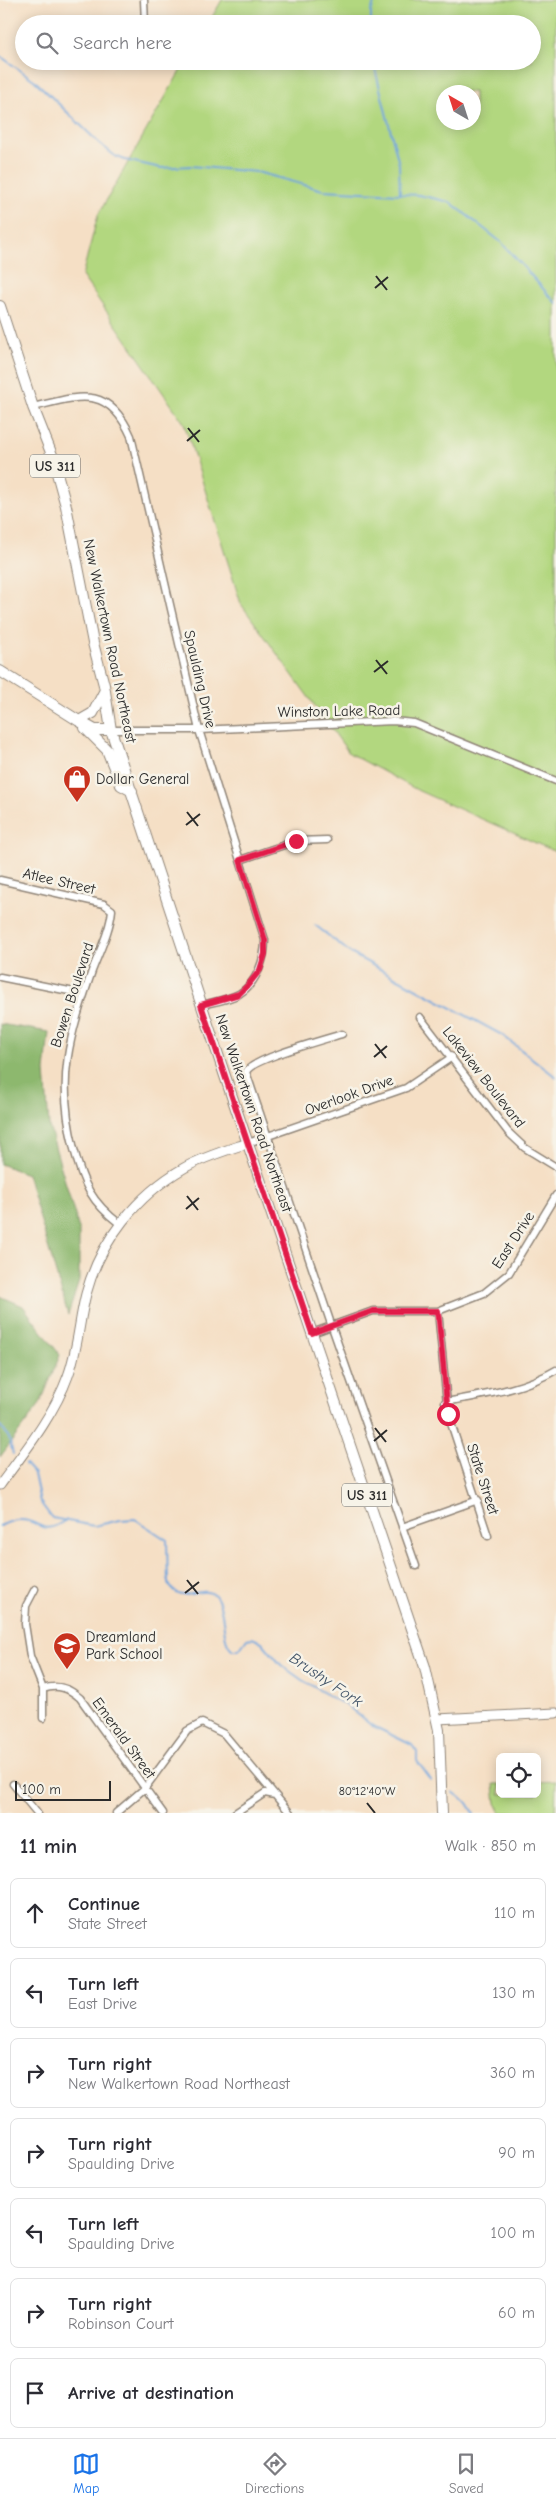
<!DOCTYPE html>
<meta charset="utf-8">
<style>
:root{--surface:#fff;--page:#f7f7f7;--text:#2b2b33;--muted:#7c7c81;--line:#e1e1e2;--accent:#1a73e8}
body{margin:0;font-family:"Comic Neue",sans-serif;background:var(--page);color:var(--text)}
.controls{position:absolute;right:15px;bottom:15px;display:grid;overflow:hidden;border-radius:8px;box-shadow:0 2px 12px #0003}
.controls button{width:45px;height:45px;display:grid;place-items:center;padding:0;border:0;border-bottom:1px solid var(--line);background:var(--surface);color:var(--text);font:25px sans-serif}
.compass{position:absolute;left:436px;top:85px;width:45px;height:45px;border-radius:50%;background:var(--surface);box-shadow:0 2px 12px #0003;rotate:321deg}
.scale{position:absolute;left:15px;bottom:12px;width:96px;box-sizing:border-box;padding-left:5px;border:2px solid #2b2b2b;border-top:0;font-size:14px;line-height:18px;white-space:nowrap;color:#2b2b2b;-webkit-text-stroke:4px #f7f3e8;paint-order:stroke}
.stop{position:absolute;width:15px;height:15px;margin:-11px;border:4px solid #e11d48;border-radius:50%;background:#fff}
.stop.end{background:#e11d48;border-color:#fff;box-shadow:0 1px 5px #0008}
.list{margin:0;padding:0;list-style:none}
h2{display:flex;justify-content:space-between;align-items:center;height:65px;margin:0;padding:0 20px;font-size:21px}
h2 small{font-size:16px;font-weight:400;color:var(--muted)}
.list li{display:grid;grid-template-columns:32px 1fr auto;gap:15px;align-items:center;box-sizing:border-box;height:70px;margin:0 10px 10px;padding:0 10px;border:1px solid var(--line);border-radius:8px}
.list b{display:block;font-size:19px;white-space:nowrap}
.list p{margin:0;font-size:16px;white-space:nowrap;color:var(--muted)}
.list em{font-size:16px;font-style:normal;color:var(--muted)}
.icon{flex:none;width:28px;height:28px;fill:none;stroke:currentColor;stroke-width:2;stroke-linecap:round;stroke-linejoin:round}
.map{position:relative;flex:none;width:556px;height:1813px;overflow:hidden}
.search{position:absolute;background:var(--surface);box-shadow:0 2px 12px #0003;left:15px;right:15px;top:15px;height:55px;display:flex;align-items:center;gap:12px;box-sizing:border-box;padding:0 18px;border-radius:28px;color:var(--muted);font-size:19px}
.sheet{height:625px;background:var(--surface)}
nav{display:flex;justify-content:space-around;align-items:center;box-sizing:border-box;height:70px;border-top:1px solid var(--line);background:var(--surface);font-size:14px;color:var(--muted)}
nav a{display:grid;justify-items:center;gap:2px}
nav .on{color:var(--accent)}
.map>svg:first-child{display:block}
.green{fill:#b2d77f;stroke:#6e8155;fill-rule:evenodd}
.forest{fill:#8db86e;stroke:#5c724c}
.lines{fill:none;stroke-linecap:round;stroke-linejoin:round}
.stream{stroke:#6fa4dc;stroke-width:2}
.street-casing{stroke:#908578;stroke-width:9}
.secondary-casing{stroke:#908578;stroke-width:11}
.primary-casing{stroke:#908578;stroke-width:12}
.street{stroke:#fff;stroke-width:6}
.secondary{stroke:#fff;stroke-width:9}
.primary{stroke:#fff;stroke-width:10}
.route{stroke:#e11d48;stroke-width:6}
.ticks{fill:none;stroke:#2b2b2b;stroke-width:2}
.labels{text-anchor:middle;dominant-baseline:central;stroke-width:5;stroke-linejoin:round;paint-order:stroke}
.shield{fill:#f7f3e8;stroke:#686764;stroke-width:1}
.shield-label{font-size:14px;font-weight:bold;fill:#2b2b2b}
.street-label{font-size:15px;fill:#2b2b2b;stroke:#f7f3e8}
.poi-label{font-size:15px;fill:#2b2b2b;stroke:#f7f3e8;text-anchor:start}
.water-label{font-size:16px;font-style:italic;fill:#435569;stroke:#f7f3e8}
.ticks-label{font-size:12px;text-anchor:middle;fill:#2b2b2b;stroke:#f7f3e8;stroke-width:5;stroke-linejoin:round;paint-order:stroke}
</style>
<div class="map">
<svg width="556" height="1813" viewBox="0 0 556 1813">
<rect width="100%" height="100%" fill="#f7f3e8"/>
<filter id="ink" filterUnits="userSpaceOnUse"><feTurbulence type="fractalNoise" baseFrequency=".02" numOctaves="2"/><feDisplacementMap in="SourceGraphic" scale="10" xChannelSelector="R" yChannelSelector="G"/><feConvolveMatrix kernelMatrix="1 2 1 2 8 2 1 2 1" color-interpolation-filters="sRGB"/></filter>
<filter id="wash" filterUnits="userSpaceOnUse"><feTurbulence type="fractalNoise" baseFrequency=".0096" numOctaves="4" result="noise"/><feDisplacementMap in="SourceGraphic" scale="20" xChannelSelector="R" yChannelSelector="G"/><feGaussianBlur stdDeviation="1.12" result="paint"/><feColorMatrix in="noise" values="0 0 0 0 0 0 0 0 0 0 0 0 0 0 0 0 0 1.4 0 .05"/><feComposite in="paint" operator="in"/></filter>
<g filter="url(#wash)">
<rect width="100%" height="100%" fill="#f5dfc5"/>
<path class="green" d="M222,0H556V852L419,791L349,753L241,604L184,423L82,276L98,215L186,61H532V24H208ZM444,92H474V122H444Z
M556,1781L555,1813H501L496,1803L494,1784H500V1794H537V1782Z"/>
<path class="forest" d="M0,1024L49,1032L45,1071L49,1126L79,1229V1281L68,1315L27,1174L0,1164Z
M0,1296L23,1306L60,1355L40,1404L0,1457Z"/>
<g class="lines">
<path class="stream" d="M371,24V12L375,0
M0,56L34,80L98,142L115,156L125,160L161,168L190,166L257,172L323,190L419,195L450,202L501,242L556,303
M373,61L399,164L400,194
M315,925L352,954L502,1035L556,1077
M0,1425L9,1438L13,1454
M25,1464L34,1474L40,1502L52,1518L94,1526L120,1520L135,1519L167,1540L168,1583C183,1609 197,1583 215,1595C227,1611 220,1641 233,1650H239L247,1639L252,1638L262,1642L281,1665L302,1680L350,1708L371,1725L412,1745L417,1752V1761L431,1780
M0,1526C6,1523 12,1520 19,1520C42,1519 39,1538 66,1520
M453,1792L468,1803L474,1813"/>
</g>
</g>
<g filter="url(#ink)">
<g class="lines">
<g class="street-casing">
<path id="street" d="M144,0L145,24
M33,407C79,396 108,384 131,436L199,730L265,940C265,959 257,983 239,994C228,1000 213,1002 201,1005
M111,730H199L393,721L414,723L556,781
M240,860L296,841L327,840
M0,880L104,904L112,910C110,931 99,952 92,971C69,1038 56,1078 74,1149C83,1184 91,1202 120,1224
M0,977L84,994
M420,1017L508,1132L525,1148L556,1167
M342,1034C326,1039 251,1059 246,1072L332,1327L416,1566
M248,1143L406,1088L452,1057
M438,1311L448,1414L488,1536
M312,1333L373,1311H438L484,1293L509,1273L556,1195
M445,1402C482,1395 523,1390 556,1370
M402,1527L478,1500
M35,1589L26,1606L25,1624L30,1656L43,1689V1718
M43,1689C58,1684 69,1688 80,1698L163,1813
M13,1784L37,1813
M116,1813L145,1788L187,1731L202,1723L224,1734L290,1813
M235,1813L265,1793L275,1795"/>
</g>
<g class="secondary-casing">
<path id="secondary" d="M0,1485C25,1451 54,1415 68,1376C78,1349 79,1321 86,1294C100,1241 137,1195 184,1168C203,1157 227,1150 248,1143
M437,1719L556,1713"/>
</g>
<g class="primary-casing">
<path id="primary" d="M0,306L33,407L52,455L66,506L93,643L104,685L111,730L225,1076L425,1667L439,1730L442,1813
M0,671L79,721L95,730H111
M79,721L93,713L105,690
M85,728L107,750L121,785L132,791"/>
</g>
<use href="#street" class="street"/>
<use href="#secondary" class="secondary"/>
<use href="#primary" class="primary"/>
</g>
</g>
<g class="lines" filter="url(#ink)">
<path class="route" d="M296,841L240,860L265,940V954L260,970L248,985L239,994L201,1005L312,1333L373,1311H438L448,1414"/>
</g>
<path class="ticks" d="M376,276L387,290M375,288L388,277M188,428L199,442M187,441L200,430M376,660L387,674M374,672L388,661M187,812L198,826M186,825L200,814M375,1044L386,1058M374,1057L387,1046M187,1196L198,1210M186,1209L199,1198M375,1428L386,1442M374,1441L387,1430M187,1580L198,1594M185,1593L199,1582M367,1803L375,1813"/>
<defs>
<g id="shop-pin" transform="scale(1.4375)"><path d="M0 17L-7.5 6A9.5 9.5 0 1 1 7.5 6Z" fill="#c8321e" stroke="#f7f3e8"/><path d="M-5-2.5h2.3a2.7 3.5 0 0 1 5.4 0H5L5.5 6h-11ZM-1.5-2.5h3a1.5 2.3 0 0 0-3 0Z" fill="#fff"/></g>
<g id="school-pin" transform="scale(1.4375)"><path d="M0 17L-7.5 6A9.5 9.5 0 1 1 7.5 6Z" fill="#c8321e" stroke="#f7f3e8"/><path d="M0-5L7-2L0 1L-7-2ZM-4 1L0 2.5L4 1V4Q0 6-4 4Z" fill="#fff"/></g>
</defs>
<g fill-rule="evenodd">
<use href="#shop-pin" x="77" y="779"/>
<use href="#school-pin" x="67" y="1646"/>
</g>
<g class="labels">
<g class="shield">
<rect x="30" y="454.5" width="50" height="23" rx="4"/>
<rect x="342" y="1483.5" width="50" height="23" rx="4"/>
</g>
<g class="shield-label">
<text x="55" y="466">US 311</text>
<text x="367" y="1495">US 311</text>
</g>
<g class="street-label">
<text transform="translate(110 641) rotate(78)">New Walkertown Road Northeast</text>
<text transform="translate(200 679) rotate(77)">Spaulding Drive</text>
<text transform="translate(339 711) rotate(-1)">Winston Lake Road</text>
<text transform="translate(59 881) rotate(13)">Atlee Street</text>
<text transform="translate(72 995) rotate(-72)">Bowen Boulevard</text>
<text transform="translate(484 1077) rotate(52)">Lakeview Boulevard</text>
<text transform="translate(349 1095) rotate(-20)">Overlook Drive</text>
<text transform="translate(254 1113) rotate(71)">New Walkertown Road Northeast</text>
<text transform="translate(513 1240) rotate(-57)">East Drive</text>
<text transform="translate(483 1479) rotate(72)">State Street</text>
<text transform="translate(124 1738) rotate(54)">Emerald Street</text>
</g>
<g class="poi-label">
<text x="96" y="779">Dollar General</text>
<text x="86" y="1637">Dreamland<tspan x="86" dy="17">Park School</tspan></text>
</g>
<g class="water-label">
<text transform="translate(326 1680) rotate(34)">Brushy Fork</text>
</g>
</g>
<g class="ticks-label">
<text x="367" y="1795">80°12'40"W</text>
</g>
</svg>
<div class="controls">
<button><svg class="icon" aria-label="locate" viewBox="0 0 24 24"><circle cx="12" cy="12" r="6"/><path d="M12 2v4M12 18v4M2 12h4M18 12h4"/></svg></button>
</div>
<svg class="compass" viewBox="-18 -18 36 36"><path d="M0-13l5 13h-10z" fill="#e53935"/><path d="M0 13l5-13h-10z" fill="#7c7c81"/></svg>
<div class="scale">100 m</div>
<div class="stop" style="left:448px;top:1414px"></div>
<div class="stop end" style="left:296px;top:841px"></div>
<div class="search"><svg class="icon" aria-label="search" viewBox="0 0 24 24"><circle cx="10" cy="10" r="6"/><path d="M15 15l6 6"/></svg>Search here</div>
</div>
<section class="sheet">
<h2>11 min<small>Walk · 850 m</small></h2>
<ul class="list">
<li><svg class="icon" aria-label="ahead" viewBox="0 0 24 24"><path d="M12 20V5M6 11l6-6 6 6"/></svg><div><b>Continue</b><p>State Street</p></div><em>110 m</em></li>
<li><svg class="icon" aria-label="left" viewBox="0 0 24 24"><path d="M17 20v-9H6M10 6l-5 5 5 5"/></svg><div><b>Turn left</b><p>East Drive</p></div><em>130 m</em></li>
<li><svg class="icon" aria-label="right" viewBox="0 0 24 24"><path d="M7 20v-9h11M14 6l5 5-5 5"/></svg><div><b>Turn right</b><p>New Walkertown Road Northeast</p></div><em>360 m</em></li>
<li><svg class="icon" aria-label="right" viewBox="0 0 24 24"><path d="M7 20v-9h11M14 6l5 5-5 5"/></svg><div><b>Turn right</b><p>Spaulding Drive</p></div><em>90 m</em></li>
<li><svg class="icon" aria-label="left" viewBox="0 0 24 24"><path d="M17 20v-9H6M10 6l-5 5 5 5"/></svg><div><b>Turn left</b><p>Spaulding Drive</p></div><em>100 m</em></li>
<li><svg class="icon" aria-label="right" viewBox="0 0 24 24"><path d="M7 20v-9h11M14 6l5 5-5 5"/></svg><div><b>Turn right</b><p>Robinson Court</p></div><em>60 m</em></li>
<li><svg class="icon" aria-label="arrive" viewBox="0 0 24 24"><path d="M6 21V4h12l-3 4 3 4H6"/></svg><div><b>Arrive at destination</b></div></li>
</ul>
</section>
<nav>
<a class="on"><svg class="icon" aria-label="map" viewBox="0 0 24 24"><path d="M3 6l6-2 6 2 6-2v14l-6 2-6-2-6 2zM9 4v14M15 6v14"/></svg>Map</a>
<a><svg class="icon" aria-label="directions" viewBox="0 0 24 24"><path d="M12 3l9 9-9 9-9-9zM9 14v-3h6M13 9l2 2-2 2"/></svg>Directions</a>
<a><svg class="icon" aria-label="saved" viewBox="0 0 24 24"><path d="M7 4h10v16l-5-4-5 4z"/></svg>Saved</a>
</nav>
